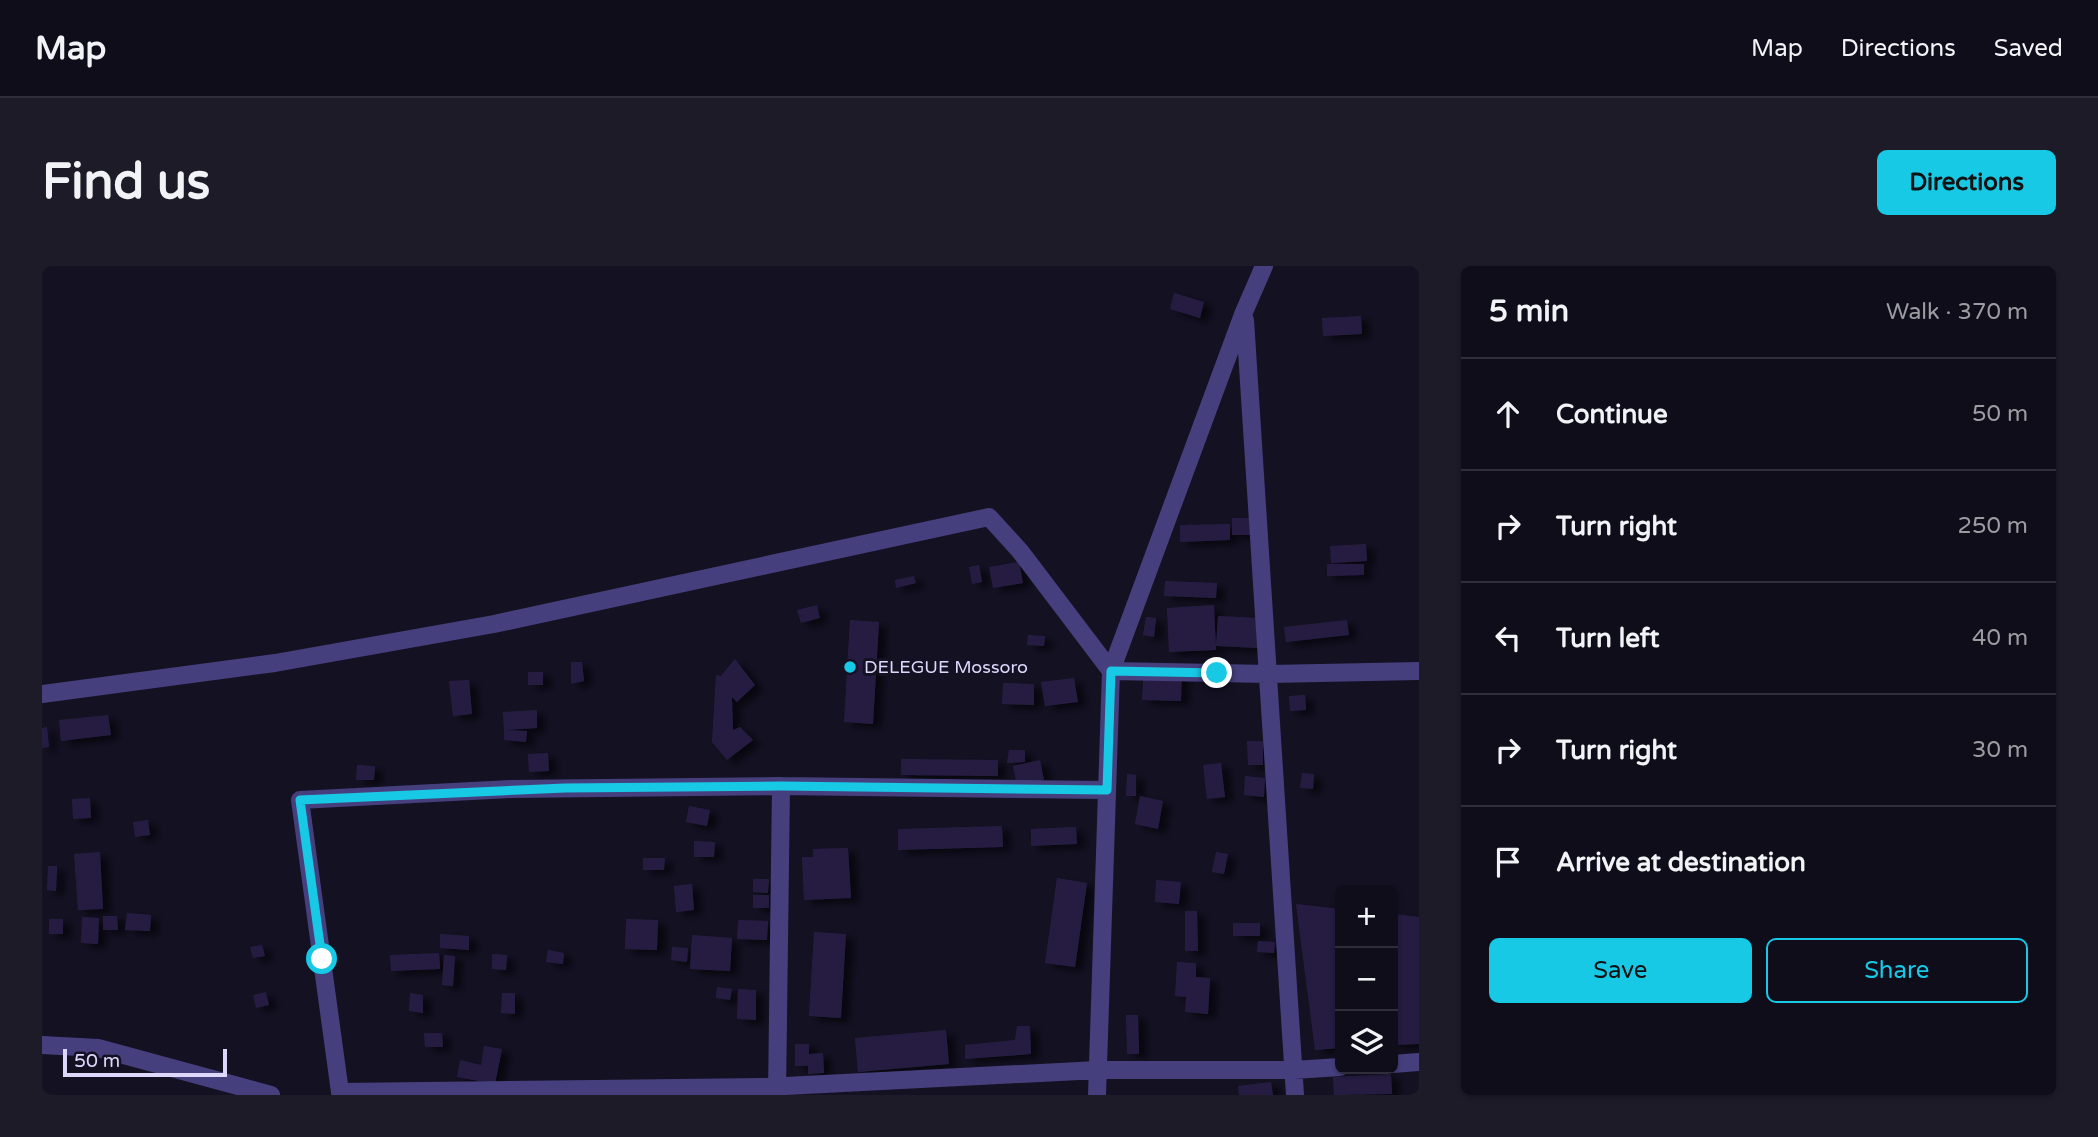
<!DOCTYPE html>
<meta charset="utf-8">
<style>
:root{--surface:#0f0d1a;--page:#1d1b27;--text:#f1f3f6;--muted:#9b9ca2;--line:#2f2d39;--accent:#18c9e6}
body{margin:0;font-family:"Varela Round",sans-serif;background:var(--page);color:var(--text)}
.controls{position:absolute;right:21px;bottom:21px;display:grid;overflow:hidden;border-radius:10px;box-shadow:0 2px 5px #0004}
.controls button{width:63px;height:63px;display:grid;place-items:center;padding:0;border:0;border-bottom:2px solid var(--line);background:var(--surface);color:var(--text);font:35px sans-serif}
.scale{position:absolute;left:21px;bottom:18px;width:164px;box-sizing:border-box;padding-left:7px;border:4px solid #dcd7fb;border-top:0;font-size:19px;line-height:24px;white-space:nowrap;color:#dcd7fb;-webkit-text-stroke:5px #141123;paint-order:stroke}
.stop{position:absolute;width:21px;height:21px;margin:-16px;border:5px solid #18c9e6;border-radius:50%;background:#fff}
.stop.end{background:#18c9e6;border-color:#fff;box-shadow:0 2px 7px #0008}
.list{margin:0;padding:0;list-style:none}
h2{display:flex;justify-content:space-between;align-items:center;height:91px;margin:0;padding:0 28px;font-size:30px}
h2 small{font-size:23px;font-weight:400;color:var(--muted)}
.list li{display:grid;grid-template-columns:46px 1fr auto;gap:21px;align-items:center;box-sizing:border-box;height:112px;padding:0 28px;border-top:2px solid var(--line)}
.list b{display:block;font-size:26px;white-space:nowrap}
.list em{font-size:23px;font-style:normal;color:var(--muted)}
.actions{display:flex;gap:14px;padding:21px 28px}
.actions a{flex:1;padding:16px 0;border:2px solid var(--accent);border-radius:10px;text-align:center;font-size:24px;color:var(--accent)}
.actions .main{background:var(--accent);color:#111}
.icon{flex:none;width:38px;height:38px;fill:none;stroke:currentColor;stroke-width:2;stroke-linecap:round;stroke-linejoin:round}
.map{position:relative;flex:none;width:1377px;height:829px;overflow:hidden;border-radius:10px}
header{display:flex;align-items:center;gap:42px;box-sizing:border-box;height:98px;padding:0 35px;background:var(--surface);border-bottom:2px solid var(--line)}
header strong{font-size:33px}
nav{display:flex;gap:38px;margin-inline-start:auto;font-size:24px}
.intro{display:flex;align-items:center;justify-content:space-between;box-sizing:border-box;height:168px;padding:0 42px}
h1{margin:0;font-size:49px}
.button{padding:18px 32px;border-radius:10px;background:var(--accent);color:#111;font-size:24px;font-weight:700}
main{display:flex;gap:42px;padding:0 42px}
aside{flex:1;background:var(--surface);border-radius:10px;box-shadow:0 2px 5px #0004}
.map>svg:first-child{display:block}
.building{fill:#271f42;filter:url(#shadow)}
.lines{fill:none;stroke-linecap:round;stroke-linejoin:round}
.minor{stroke:#45407d;stroke-width:18}
.route{stroke:#18c9e6;stroke-width:9}
.poi-dot{fill:#18c9e6;stroke:#141123;stroke-width:2.5}
.labels{text-anchor:middle;dominant-baseline:central;stroke-width:6;stroke-linejoin:round;paint-order:stroke}
.poi-label{font-size:18px;fill:#dcd7fb;stroke:#141123;text-anchor:start}
</style>
<header>
<strong>Map</strong>
<nav><a>Map</a><a>Directions</a><a>Saved</a></nav>
</header>
<div class="intro"><h1>Find us</h1><a class="button">Directions</a></div>
<main>
<div class="map">
<svg width="1377" height="829" viewBox="0 0 1377 829">
<defs>
<filter id="shadow"><feDropShadow dx="8" dy="4.5" stdDeviation="3.5" flood-color="#0009"/></filter>
</defs>
<rect width="100%" height="100%" fill="#141123"/>
<path class="building" d="M1132,27L1162,36L1158,52L1128,43Z
M1319,50L1320,68L1281,70L1280,52Z
M1190,252H1208V269H1190Z
M1188,258V274L1138,276V259Z
M1324,278L1325,295L1289,297L1288,280Z
M977,296L981,317L951,322L947,301Z
M1285,298H1322V309L1285,310Z
M937,299L940,316L930,318L927,301Z
M872,310L874,317L854,322L853,314Z
M1123,315L1175,317L1174,332L1122,330Z
M775,339L778,352L759,357L755,344Z
M1172,339L1174,384L1127,386L1125,342Z
M1176,350L1218,352L1216,382L1174,380Z
M1104,351L1114,352L1112,371L1101,369Z
M808,354L837,356L831,458L802,456Z
M1305,354L1307,369L1244,376L1242,361Z
M986,369L1003,370L1002,380L985,379Z
M693,393L713,419L695,436L690,431L691,464L698,461L711,474L685,494L670,476L674,409L679,410Z
M529,396H540L542,415L529,418Z
M1102,402L1140,404L1139,435L1100,434Z
M486,406H501V419H486Z
M1032,412L1036,436L1003,440L999,416Z
M427,414L430,448L411,450L407,415Z
M961,417L992,418V439L960,438Z
M1263,429L1264,444L1248,445L1247,430Z
M495,444V462L462,464L461,446Z
M66,449L69,469L19,475L17,454Z
M5,461L7,481L0,482V462Z
M462,464L485,465L484,476L462,474Z
M1205,475H1221V499H1206Z
M967,484H983V496L965,497Z
M506,487L507,505L487,506L486,488Z
M859,493L956,494V510L859,509Z
M998,494L1002,514L975,520L971,500Z
M1179,497L1183,531L1165,533L1161,499Z
M315,499L333,500L332,514H314Z
M1260,507L1272,508L1271,523L1258,522Z
M1085,508L1094,509V530H1084Z
M1203,510L1223,512L1222,531L1202,529Z
M1098,530L1121,535L1116,563L1093,558Z
M48,532L49,552L31,553L30,533Z
M647,540L668,544L665,560L644,556Z
M106,554L108,569L93,571L91,556Z
M960,560L961,581L856,584V563Z
M1034,561L1035,578L989,580V563Z
M652,575L673,576L672,591H652Z
M806,582L809,632L762,634L760,591H771V583Z
M58,586L61,643L36,644L32,588Z
M1174,586L1186,588L1182,608L1170,606Z
M601,592H623L622,604H601Z
M6,600H15L14,625L5,624Z
M1015,612L1045,617L1033,701L1003,697Z
M711,613H727L726,627L711,626Z
M1114,614L1139,616L1137,638L1113,636Z
M650,618L652,644L634,646L632,620Z
M711,629H727V642H711Z
M1254,638L1298,643V782L1273,784Z
M1143,645H1155L1156,685H1143Z
M85,647L109,649L108,665L83,664Z
M1351,648L1377,651V778L1351,779Z
M61,650H75L76,664H61Z
M40,651L57,652L56,678L39,677Z
M7,653H21V668H7Z
M584,653L616,654L615,684L583,683Z
M696,654L726,655L725,674L695,673Z
M1191,657H1218V670H1191Z
M772,666L804,668L799,752L767,750Z
M398,668L427,670V684L398,682Z
M650,669L690,672L688,705L648,703Z
M1216,675L1233,676L1232,687L1215,686Z
M220,679L223,690L211,692L208,681Z
M630,681L646,682L645,696L629,694Z
M506,684L522,687L521,698L504,696Z
M397,687L398,703L349,705L348,689Z
M450,688L465,689L464,704L450,703Z
M402,689L413,690L411,720L400,719Z
M1135,696L1154,697V711L1168,712L1166,748L1143,746L1144,731L1133,730Z
M675,721L690,723L688,734L674,732Z
M696,723L714,724V754L695,753Z
M224,726L227,739L214,742L211,729Z
M368,727L381,729V747L367,745Z
M460,727H473V748L459,747Z
M1084,749H1096L1097,788H1085Z
M975,760H988L989,788L923,793V779L973,774Z
M904,764L907,798L816,806L813,772Z
M382,767H400L401,781H383Z
M753,778H767V788L781,787L782,807L766,808V800H753Z
M442,780L460,783L453,818L415,811L418,794L439,799Z
M1349,808L1350,828L1292,829L1291,811Z
M1229,816L1231,829H1197L1196,820Z"/>
<g class="lines">
<path class="minor" d="M1203,54L1253,829
M0,428L233,397L452,358L947,251L978,285L1069,405L1227,408L1377,405
M1065,524L739,520L469,523L258,534L298,826L724,821L1056,804H1252L1298,801
M0,779L56,782L229,829
M1351,798L1377,796
M735,829L739,520
M1055,829L1069,405L1202,46L1222,0"/>
</g>
<g class="lines">
<path class="route" d="M280,693L258,534L523,522L739,520L1065,524L1069,405L1175,407"/>
</g>
<circle class="poi-dot" cx="808" cy="401" r="7"/>
<g class="labels">
<g class="poi-label">
<text x="822" y="401">DELEGUE Mossoro</text>
</g>
</g>
</svg>
<div class="controls">
<button>+</button>
<button>−</button>
<button><svg class="icon" aria-label="layers" viewBox="0 0 24 24"><path d="M12 4l9 5-9 5-9-5zM3 14l9 5 9-5"/></svg></button>
</div>
<div class="scale">50 m</div>
<div class="stop" style="left:280px;top:693px"></div>
<div class="stop end" style="left:1175px;top:407px"></div>
</div>
<aside>
<h2>5 min<small>Walk · 370 m</small></h2>
<ul class="list">
<li><svg class="icon" aria-label="ahead" viewBox="0 0 24 24"><path d="M12 20V5M6 11l6-6 6 6"/></svg><div><b>Continue</b></div><em>50 m</em></li>
<li><svg class="icon" aria-label="right" viewBox="0 0 24 24"><path d="M7 20v-9h11M14 6l5 5-5 5"/></svg><div><b>Turn right</b></div><em>250 m</em></li>
<li><svg class="icon" aria-label="left" viewBox="0 0 24 24"><path d="M17 20v-9H6M10 6l-5 5 5 5"/></svg><div><b>Turn left</b></div><em>40 m</em></li>
<li><svg class="icon" aria-label="right" viewBox="0 0 24 24"><path d="M7 20v-9h11M14 6l5 5-5 5"/></svg><div><b>Turn right</b></div><em>30 m</em></li>
<li><svg class="icon" aria-label="arrive" viewBox="0 0 24 24"><path d="M6 21V4h12l-3 4 3 4H6"/></svg><div><b>Arrive at destination</b></div></li>
</ul>
<div class="actions"><a class="main">Save</a><a>Share</a></div>
</aside>
</main>
